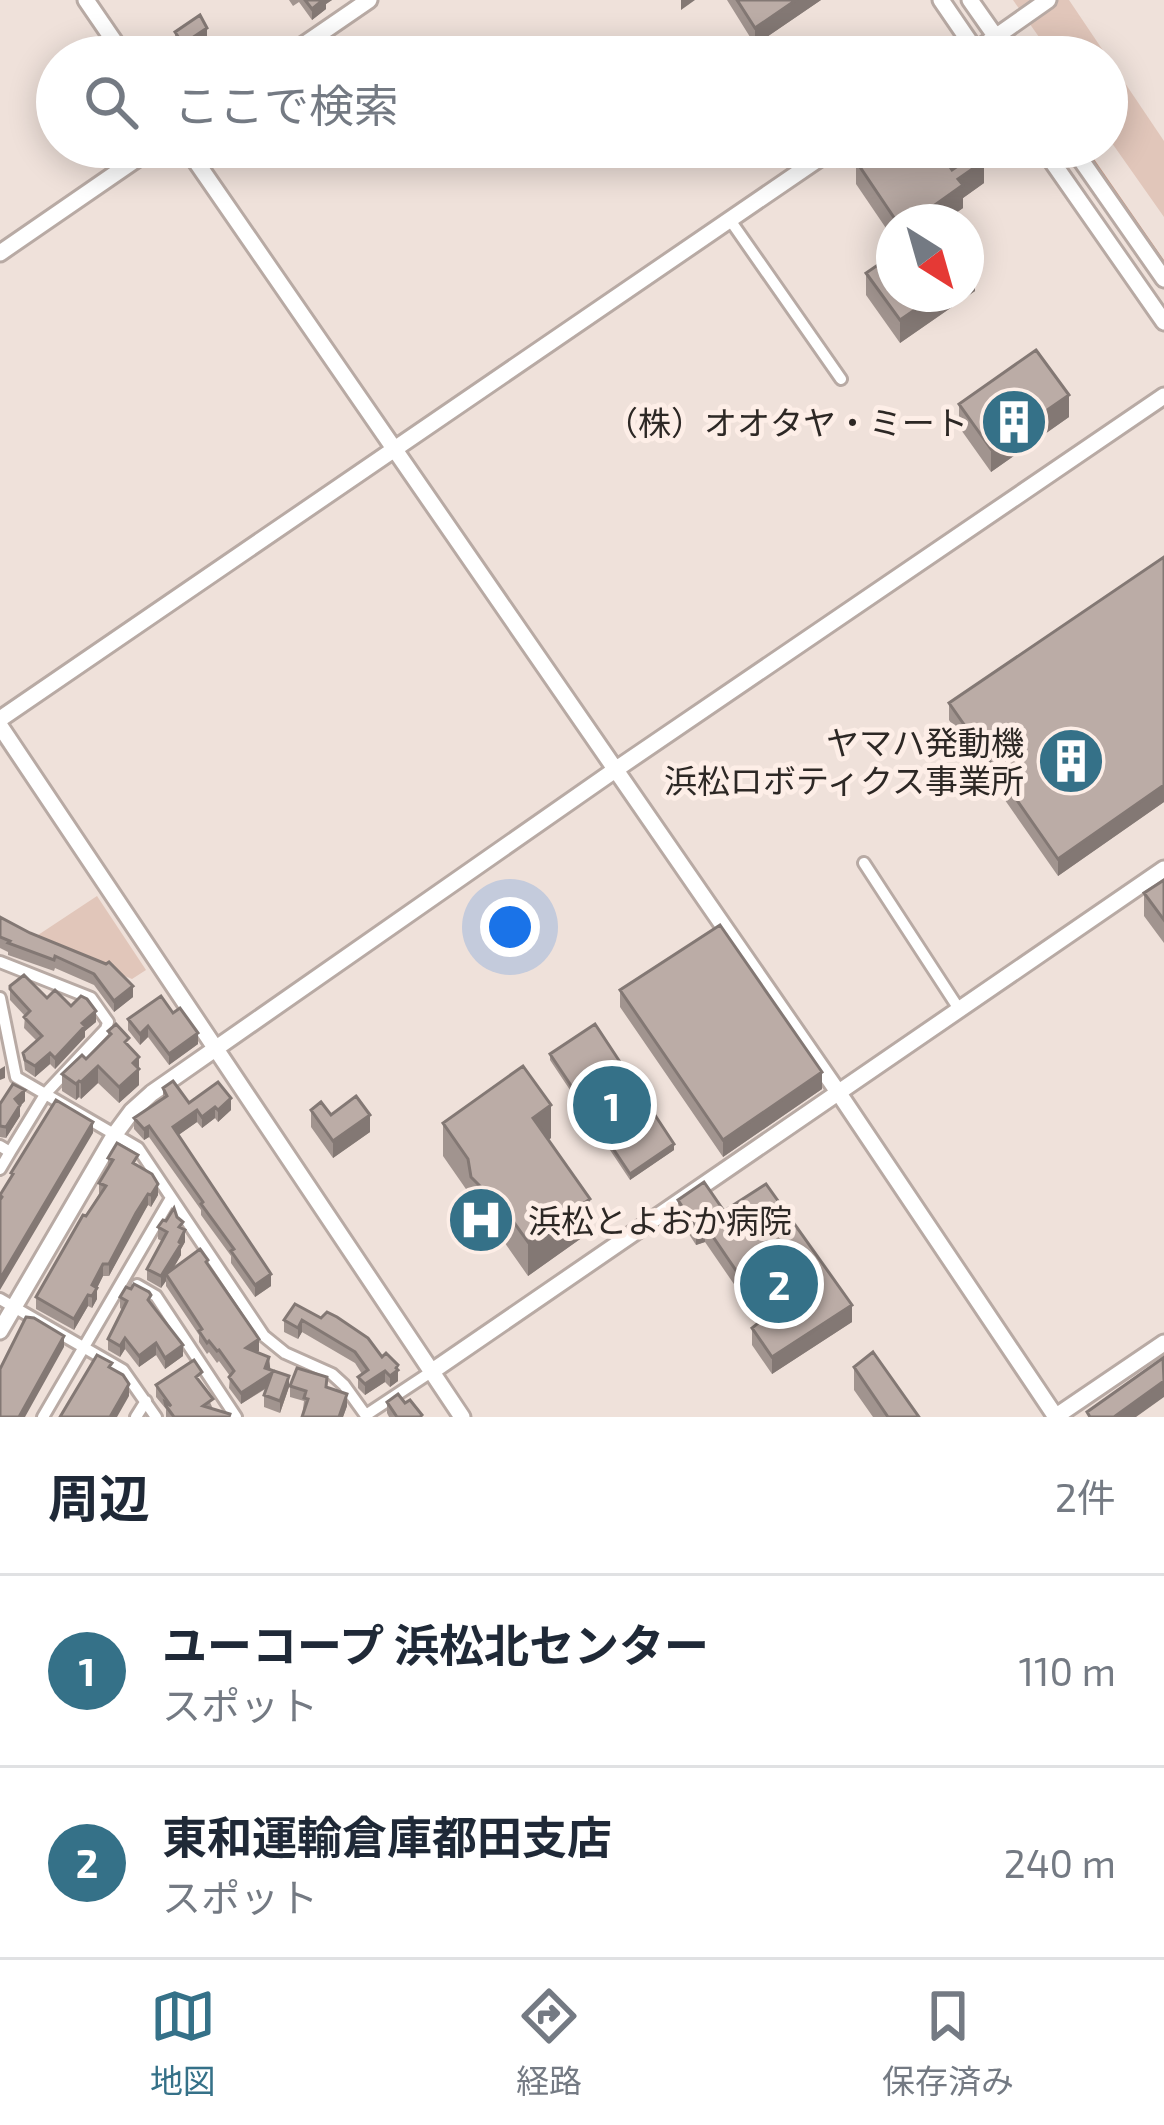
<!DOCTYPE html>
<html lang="ja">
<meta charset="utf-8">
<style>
:root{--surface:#fff;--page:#f2f2f3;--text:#1f2937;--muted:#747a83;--line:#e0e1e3;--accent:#357188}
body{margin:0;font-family:"Exo 2","Noto Sans JP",sans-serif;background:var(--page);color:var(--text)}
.compass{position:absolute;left:876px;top:204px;width:108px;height:108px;border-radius:50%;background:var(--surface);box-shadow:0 6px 30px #0003;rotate:143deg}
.you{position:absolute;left:510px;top:927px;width:42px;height:42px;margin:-30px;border:9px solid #fff;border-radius:50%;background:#1a73e8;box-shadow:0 0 0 18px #1a73e833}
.badge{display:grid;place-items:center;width:78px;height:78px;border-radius:50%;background:var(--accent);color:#fff;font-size:39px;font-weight:700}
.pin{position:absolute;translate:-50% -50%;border:6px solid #fff;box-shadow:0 3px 12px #0006}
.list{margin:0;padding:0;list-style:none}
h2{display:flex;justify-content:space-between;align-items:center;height:156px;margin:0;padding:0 48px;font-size:51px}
h2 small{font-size:39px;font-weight:400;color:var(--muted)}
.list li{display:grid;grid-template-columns:78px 1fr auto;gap:36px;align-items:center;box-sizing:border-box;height:192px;padding:0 48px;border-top:3px solid var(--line)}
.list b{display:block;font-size:45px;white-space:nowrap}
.list p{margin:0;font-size:39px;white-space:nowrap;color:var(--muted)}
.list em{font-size:39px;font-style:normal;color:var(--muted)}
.icon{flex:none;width:66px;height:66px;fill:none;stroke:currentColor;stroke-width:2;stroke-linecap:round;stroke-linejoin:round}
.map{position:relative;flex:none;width:1164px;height:1417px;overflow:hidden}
.search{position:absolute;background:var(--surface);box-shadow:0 6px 30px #0003;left:36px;right:36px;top:36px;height:132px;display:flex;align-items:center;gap:30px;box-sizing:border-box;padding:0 42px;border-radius:66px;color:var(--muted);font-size:45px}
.sheet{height:540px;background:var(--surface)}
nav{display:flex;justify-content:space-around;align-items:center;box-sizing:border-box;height:168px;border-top:3px solid var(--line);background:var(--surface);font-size:33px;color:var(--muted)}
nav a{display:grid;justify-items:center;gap:6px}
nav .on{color:var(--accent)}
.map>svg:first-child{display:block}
.green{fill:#e1c6ba}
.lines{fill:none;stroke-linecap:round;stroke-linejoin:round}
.stream{stroke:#c49b89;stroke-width:4.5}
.street-casing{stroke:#b8aaa4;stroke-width:16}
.secondary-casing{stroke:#b8aaa4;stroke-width:21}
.street{stroke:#fff;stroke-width:10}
.secondary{stroke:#fff;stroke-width:15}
.wall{fill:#a1948f}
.shaded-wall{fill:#837874}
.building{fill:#bbaca6;stroke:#837874;stroke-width:3}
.labels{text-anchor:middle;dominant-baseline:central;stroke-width:10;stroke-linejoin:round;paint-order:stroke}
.poi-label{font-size:33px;fill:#2d2825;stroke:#fdeee7;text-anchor:end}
</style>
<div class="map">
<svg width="1164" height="1417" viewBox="0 0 1164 1417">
<rect width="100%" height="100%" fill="#efe1da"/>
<path class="green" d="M1013,0H1069L1164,141V217L1107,136V57H1053Z
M97,896L146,970L132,979L32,939Z"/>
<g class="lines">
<path class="stream" d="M1083,147L1164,264"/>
<g class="street-casing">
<path id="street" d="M730,220L841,379
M864,863L959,1009
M0,962L91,998L108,1022L106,1029L46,1093L10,1152
M0,998L16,1077L138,1148L264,1336L285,1353L332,1374L344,1385L367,1417
M0,1146L10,1152L0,1169
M137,1285L156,1296L236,1417
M0,1299L123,1370L156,1417
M366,1415L431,1372
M43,1417L171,1198
M136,1417L146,1401"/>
</g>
<g class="secondary-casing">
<path id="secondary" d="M86,0L125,57
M941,0L980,57
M970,0L1010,57
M286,57L369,0
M967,57L1048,0
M186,147L838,1092L1056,1417
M1042,147L1164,322
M1072,147L1164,279
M0,253L154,147
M0,719L836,147
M0,726L462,1417
M0,1331L115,1134L132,1111L152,1093L615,770L1164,396
M431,1372L1164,869
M1055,1417L1164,1343"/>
</g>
<use href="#street" class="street"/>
<use href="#secondary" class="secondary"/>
</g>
<path class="wall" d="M289,0H332L326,4V9L312,20L299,2L293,6Z
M727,0H821L755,45Z
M175,32L207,39L183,55L175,43Z
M856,161L952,170L984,183L963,198V208L943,222H894V240L856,184Z
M866,273L894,294L975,291L900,343L866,295Z
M959,404L1069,417L991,472L959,427Z
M1164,557V802L1058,876L949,720V703Z
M1164,880V943L1144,916V893Z
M0,917L133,997L114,1012L94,985L55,968L54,971L8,955V952L0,948Z
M10,986L71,1006L96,1022L85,1031V1037L55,1069L50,1064L35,1077L25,1070L23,1053L37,1041L24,1028L25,1016L10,1000Z
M620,990L822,1089L723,1157L620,1007Z
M128,1019L198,1044L169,1065L148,1037L140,1045L128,1030Z
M108,1031L139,1057V1085L119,1103L98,1083L81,1099L79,1097L76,1100L62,1091V1074L86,1059L108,1037Z
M550,1054L674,1150L630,1180L550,1060Z
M163,1088L189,1103L231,1110L218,1122L215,1118L202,1128L197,1122L178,1135L271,1286L255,1297L231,1263V1256L201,1215V1210L149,1137L144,1140L134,1129V1118L163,1099Z
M25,1101L20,1106V1116L6,1138L0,1137V1104Z
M311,1110L331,1115L370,1132L333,1158L311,1127Z
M443,1123L551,1138L548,1140L590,1232L528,1276L495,1229L488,1227L471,1210L468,1192L443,1156Z
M108,1158L138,1166L158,1195L151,1207L148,1205L136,1224L109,1276H103L97,1288V1299L92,1308L88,1306L74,1330L36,1309V1297L99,1194V1183L108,1168Z
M678,1200L724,1211L852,1322L772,1374L752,1345V1328L760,1322L705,1242L696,1245L678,1217Z
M158,1227L183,1229L185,1242L181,1249V1255L173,1269L208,1265L259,1351L257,1352L269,1369L289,1387L280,1413L264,1407V1395L267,1388L241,1404L229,1388L230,1376L219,1361L217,1363L209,1352L207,1354L199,1342V1335L166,1286V1281L161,1288L147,1280V1269L162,1241L158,1239Z
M120,1297L151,1304L183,1356L165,1369L156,1355L139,1367L125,1349L120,1357L108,1350V1339L123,1310L120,1308Z
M295,1304L398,1365V1381L390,1387L385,1382L365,1395L358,1388V1377L362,1374L355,1363L302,1332L298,1339L284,1332V1320Z
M854,1367L919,1417H873L854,1390Z
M202,1384L213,1409L230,1417H166V1409L156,1397V1385Z
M290,1386L327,1387L347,1406L343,1417H302L304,1401L290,1397Z
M387,1402L405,1403L422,1417H389L387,1413Z"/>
<path class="shaded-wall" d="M323,0H332L326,4V9L312,20V9Z
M681,0H695L681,10Z
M796,0H821L755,45V28Z
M207,28V39L183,55V44Z
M984,161V183L963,198V208L943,222H911L958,179Z
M975,268V291L900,343V320L938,294H966V275Z
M1069,395V417L991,472V449Z
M1164,785V802L1058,876V859Z
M133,986V997L114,1012V1001Z
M96,1011V1022L85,1031V1037L55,1069V1058L82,1023Z
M148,1026V1037L140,1045V1034Z
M198,1033V1044L169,1065V1054Z
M50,1053V1064L35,1077V1066Z
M139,1057V1085L119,1103V1087L133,1063Z
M5,1066V1078L0,1080V1069Z
M98,1066V1083L81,1099V1082Z
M822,1072V1089L723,1157V1140Z
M79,1081V1097L76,1100V1084Z
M25,1090V1101L20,1106V1116L6,1138V1127L15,1099Z
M231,1098V1110L218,1122V1110Z
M551,1105V1138L533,1151V1118Z
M215,1107V1118L202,1128V1117Z
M197,1110V1122L173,1139V1127Z
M370,1115V1132L333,1158V1141Z
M93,1122V1133L0,1290V1279Z
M149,1126V1137L144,1140V1129Z
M674,1144V1150L630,1180V1174Z
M158,1184V1195L151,1207V1195Z
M148,1194V1205L109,1276V1264Z
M590,1199V1232L528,1276V1242Z
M705,1225V1242L696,1245V1228Z
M185,1230V1242L181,1249V1255L168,1277L166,1274V1281L161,1288V1276Z
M103,1264V1276L97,1288V1299L92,1308V1285Z
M271,1274V1286L255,1297V1285Z
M88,1295V1306L74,1330V1319Z
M852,1305V1322L772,1374V1357Z
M302,1320V1332L298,1339V1328Z
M64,1336V1347L25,1417H19Z
M125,1338V1349L120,1357V1346Z
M259,1339V1351L246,1360V1348Z
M156,1343V1355L139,1367V1356Z
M183,1345V1356L165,1369V1358Z
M269,1357L272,1384L241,1404V1393L265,1368Z
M398,1365V1381L390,1387V1376Z
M385,1371V1382L365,1395V1384Z
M289,1376V1387L280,1413V1401Z
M1164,1381V1397L1136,1417H1114Z
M129,1384V1396L117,1417H110Z
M347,1394V1406L343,1417H339Z"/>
<path class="building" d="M305,0H323L312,9Z
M737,0H796L755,28Z
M200,15L207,28L183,44L175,32Z
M875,147H937L952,170L968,159L984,161L958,179L963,185L911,222H897L856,161Z
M894,254V294H938L900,320L866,273Z
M966,256L975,268L966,275Z
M1036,350L1069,395L991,449L959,404Z
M1164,557V785L1058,859L949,703Z
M1164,880V920L1144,893Z
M0,917L30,933L106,964L109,962L133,986L114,1001L94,974L55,956L54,960L8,943L10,941L0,937Z
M720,925L822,1072L723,1140L620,990Z
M24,975L47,998L55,990L71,1006L81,996L87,999L96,1011L82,1023L85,1026L55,1058L50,1053L35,1066L25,1060L23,1053L42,1036L24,1017L30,1011L10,989V986Z
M161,996L173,1013L180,1008L198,1033L169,1054L148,1026L140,1034L128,1019Z
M116,1024L129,1038L125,1042L139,1057L133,1063L139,1069L119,1087L98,1066L81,1082L79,1081L76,1084L62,1074L82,1055L86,1059L111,1034L108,1031Z
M595,1024L674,1144L630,1174L550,1054Z
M523,1066L551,1105L533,1118L590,1199L528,1242L495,1196L488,1194L471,1177L468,1159L443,1123Z
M173,1081L189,1103L218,1082L231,1098L218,1110L215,1107L202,1117L197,1110L173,1127L271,1274L255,1285L231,1251L234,1249L201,1204L203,1202L149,1126L144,1129L134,1118L167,1096L163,1088Z
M13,1084L25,1090L15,1099L20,1105L6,1127L0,1126V1104Z
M356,1096L370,1115L333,1141L311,1110L321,1102L331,1115Z
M56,1100L93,1122L0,1279V1200L2,1197L0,1195L13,1174L11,1173Z
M117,1143L138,1155L133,1163L152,1174L158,1184L151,1195L148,1194L136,1213L109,1264H103L92,1285L97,1288L92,1296L88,1295L74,1319L36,1297L83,1215L86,1216L106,1186L99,1183L113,1160L108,1158Z
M704,1182L724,1211L766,1184L852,1305L772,1357L752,1328L767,1316L705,1225L696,1228L678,1200Z
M174,1208L177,1217L183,1222L179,1227L185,1230L179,1242L181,1244L161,1276L147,1269L167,1232L158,1227L163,1220L166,1221Z
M200,1249L208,1260L206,1262L259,1339L246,1348L269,1357L265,1368L289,1376L280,1401L264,1395L272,1373L241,1393L229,1377L234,1371L219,1350L217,1351L209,1341L207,1343L199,1331L202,1329L166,1274Z
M134,1284L149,1292L151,1295L148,1300L183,1345L165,1358L156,1343L139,1356L125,1338L120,1346L108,1339L127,1301L120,1297L126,1287L131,1289Z
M295,1304L321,1318L327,1312L337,1317L368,1338L382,1357L386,1353L398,1365L396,1368L398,1370L390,1376L385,1371L365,1384L358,1377L368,1370L355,1352L302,1320L298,1328L284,1320Z
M26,1317L34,1318L64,1336L19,1417H0V1369Z
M873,1352L919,1417H888L854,1367Z
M97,1355L112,1363L109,1367L123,1375L129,1384L110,1417H60Z
M1163,1358L1164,1381L1114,1417H1090L1087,1412Z
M194,1360L202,1372L196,1377L213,1399L203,1406L230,1414L229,1417H174L166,1406L165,1402L171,1406L156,1385Z
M297,1368L327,1377L326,1387L347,1394L339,1417H302L308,1399L304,1398L306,1391L290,1386Z
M398,1394L405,1403L410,1400L422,1415L420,1417H397L387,1402Z"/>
<defs>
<g id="building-disc" transform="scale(3.45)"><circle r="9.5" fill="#357188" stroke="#fdeee7"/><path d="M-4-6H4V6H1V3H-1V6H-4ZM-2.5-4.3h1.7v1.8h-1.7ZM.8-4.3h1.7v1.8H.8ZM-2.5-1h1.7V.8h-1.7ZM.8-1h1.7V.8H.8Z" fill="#fff"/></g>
<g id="hospital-disc" transform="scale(3.45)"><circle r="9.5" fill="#357188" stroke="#fdeee7"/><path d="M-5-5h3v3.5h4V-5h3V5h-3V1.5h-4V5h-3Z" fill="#fff"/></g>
</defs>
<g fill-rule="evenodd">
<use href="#building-disc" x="1014" y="422"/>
<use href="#building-disc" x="1071" y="761"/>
<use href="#hospital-disc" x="481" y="1220"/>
</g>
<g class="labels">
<g class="poi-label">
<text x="968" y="422">（株）オオタヤ・ミート</text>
<text x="1024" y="742">ヤマハ発動機<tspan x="1024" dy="38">浜松ロボティクス事業所</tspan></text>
<text x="528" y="1220" text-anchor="start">浜松とよおか病院</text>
</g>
</g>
</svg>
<svg class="compass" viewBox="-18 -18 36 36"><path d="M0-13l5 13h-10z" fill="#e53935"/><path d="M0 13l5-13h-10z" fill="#747a83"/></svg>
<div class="you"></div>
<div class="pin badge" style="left:612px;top:1105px">1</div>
<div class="pin badge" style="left:779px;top:1284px">2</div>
<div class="search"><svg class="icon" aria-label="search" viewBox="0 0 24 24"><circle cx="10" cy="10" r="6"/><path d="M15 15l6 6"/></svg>ここで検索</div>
</div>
<section class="sheet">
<h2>周辺<small>2件</small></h2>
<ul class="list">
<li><span class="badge">1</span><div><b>ユーコープ 浜松北センター</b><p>スポット</p></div><em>110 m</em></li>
<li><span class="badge">2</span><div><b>東和運輸倉庫都田支店</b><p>スポット</p></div><em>240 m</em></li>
</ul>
</section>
<nav>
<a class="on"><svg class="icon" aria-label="map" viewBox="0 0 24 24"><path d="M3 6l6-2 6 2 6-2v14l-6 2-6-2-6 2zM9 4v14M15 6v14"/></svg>地図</a>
<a><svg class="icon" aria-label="directions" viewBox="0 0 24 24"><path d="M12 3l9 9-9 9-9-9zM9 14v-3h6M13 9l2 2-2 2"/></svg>経路</a>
<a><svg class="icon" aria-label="saved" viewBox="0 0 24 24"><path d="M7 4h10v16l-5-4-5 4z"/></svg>保存済み</a>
</nav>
